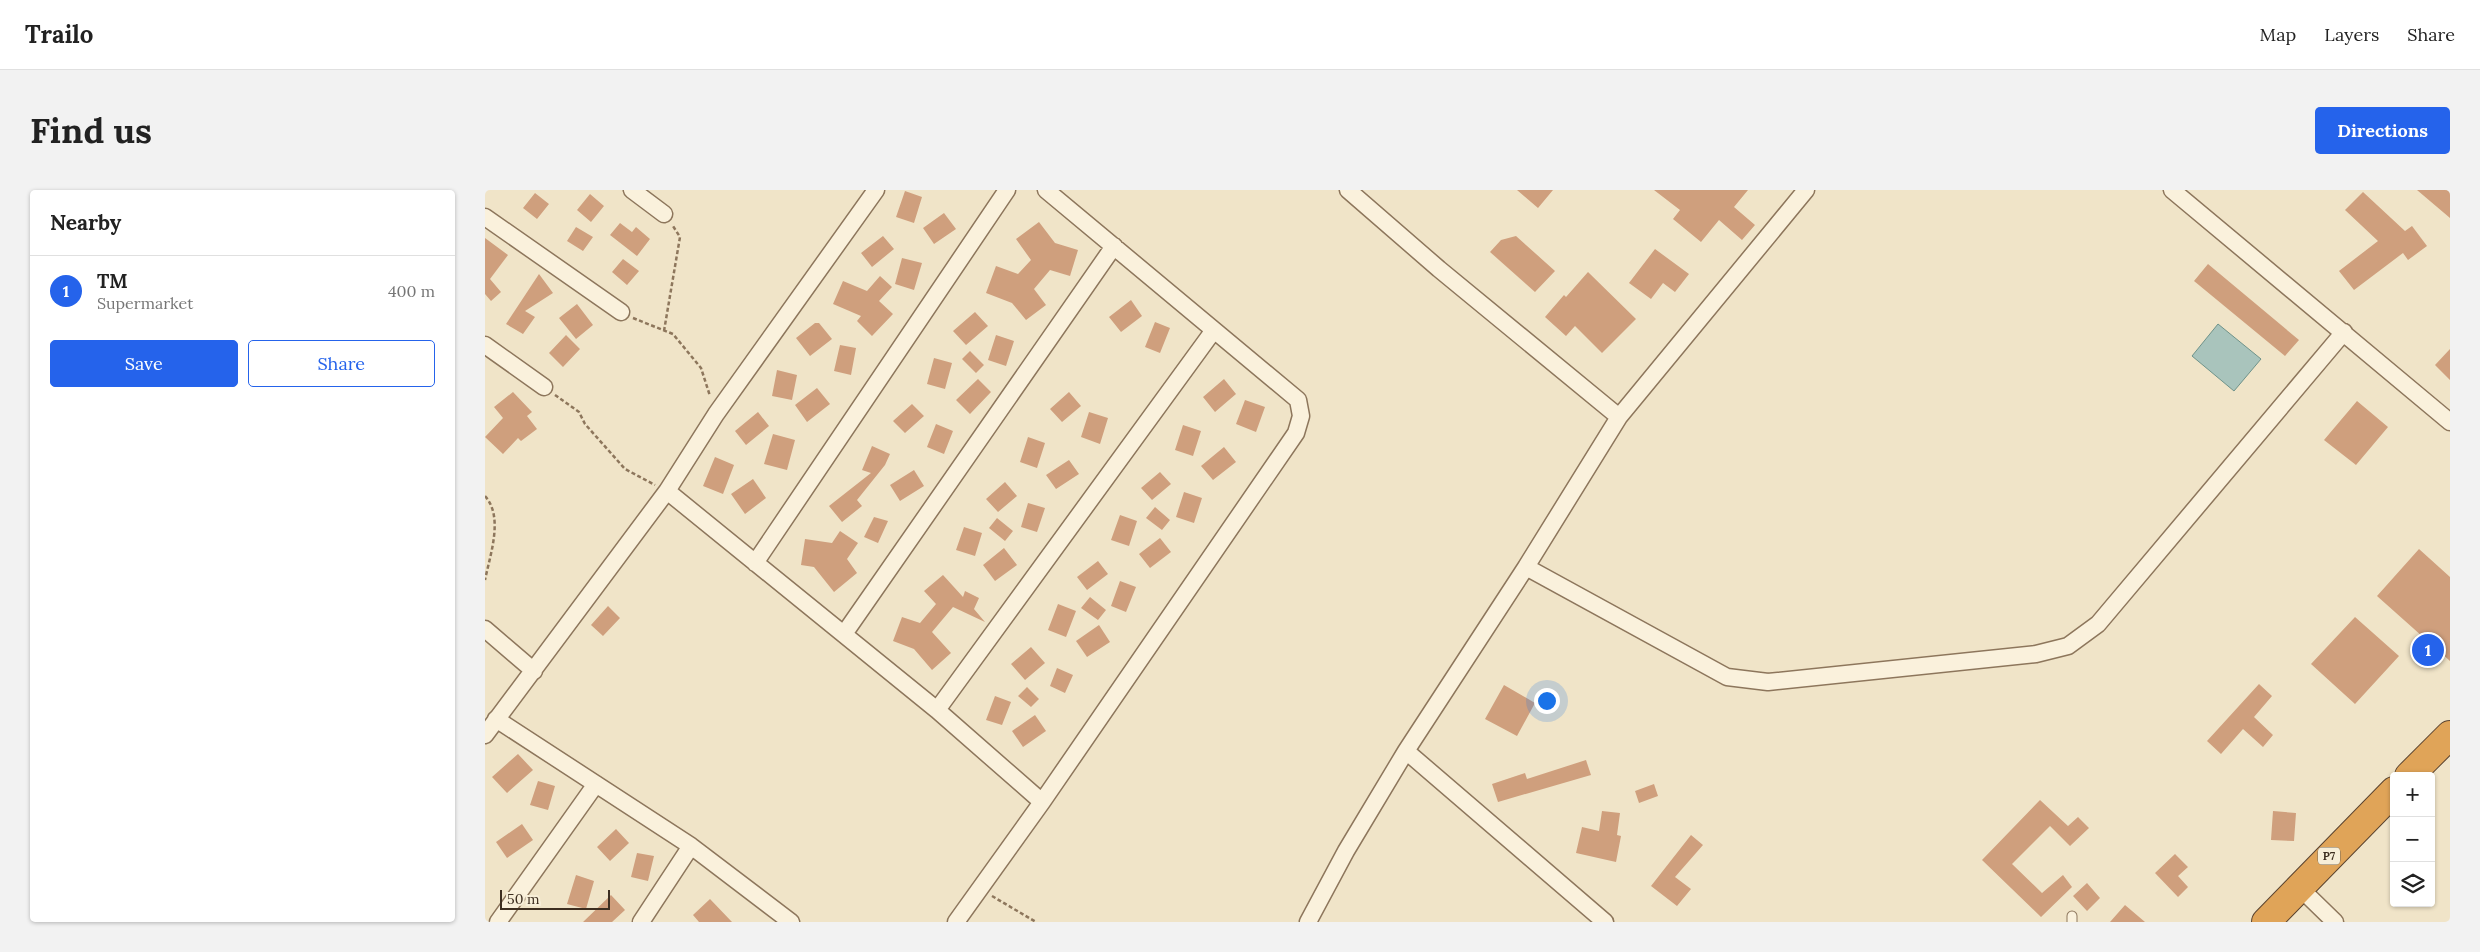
<!DOCTYPE html>
<meta charset="utf-8">
<style>
:root{--surface:#fff;--page:#f2f2f2;--text:#222;--muted:#767676;--line:#e0e0e0;--accent:#2563eb}
body{margin:0;font-family:Lora,serif;background:var(--page);color:var(--text)}
.controls{position:absolute;right:15px;bottom:15px;display:grid;overflow:hidden;border-radius:5px;box-shadow:0 1px 4px #0004}
.controls button{width:45px;height:45px;display:grid;place-items:center;padding:0;border:0;border-bottom:1px solid var(--line);background:var(--surface);color:var(--text);font:25px sans-serif}
.scale{position:absolute;left:15px;bottom:12px;width:110px;box-sizing:border-box;padding-left:5px;border:2px solid #3d2e20;border-top:0;font-size:14px;line-height:18px;white-space:nowrap;color:#3d2e20;-webkit-text-stroke:4px #f7eed8;paint-order:stroke}
.you{position:absolute;left:1061px;top:510px;width:18px;height:18px;margin:-12px;border:4px solid #fff;border-radius:50%;background:#1a73e8;box-shadow:0 0 0 8px #1a73e833}
.badge{display:grid;place-items:center;width:32px;height:32px;border-radius:50%;background:var(--accent);color:#fff;font-size:16px;font-weight:700}
.pin{position:absolute;translate:-50% -50%;border:2px solid #fff;box-shadow:0 1px 5px #0006}
.list{margin:0;padding:0;list-style:none}
h2{display:flex;justify-content:space-between;align-items:center;height:65px;margin:0;padding:0 20px;font-size:21px}
h2 small{font-size:16px;font-weight:400;color:var(--muted)}
.list li{display:grid;grid-template-columns:32px 1fr auto;gap:15px;align-items:center;box-sizing:border-box;height:70px;padding:0 20px;border-top:1px solid var(--line)}
.list b{display:block;font-size:19px;white-space:nowrap}
.list p{margin:0;font-size:16px;white-space:nowrap;color:var(--muted)}
.list em{font-size:16px;font-style:normal;color:var(--muted)}
.actions{display:flex;gap:10px;padding:15px 20px}
.actions a{flex:1;padding:11px 0;border:1px solid var(--accent);border-radius:5px;text-align:center;font-size:18px;color:var(--accent)}
.actions .main{background:var(--accent);color:#fff}
.icon{flex:none;width:28px;height:28px;fill:none;stroke:currentColor;stroke-width:2;stroke-linecap:round;stroke-linejoin:round}
.map{position:relative;flex:none;width:1965px;height:732px;overflow:hidden;border-radius:5px}
header{display:flex;align-items:center;gap:30px;box-sizing:border-box;height:70px;padding:0 25px;background:var(--surface);border-bottom:1px solid var(--line)}
header strong{font-size:24px}
nav{display:flex;gap:28px;margin-inline-start:auto;font-size:18px}
.intro{display:flex;align-items:center;justify-content:space-between;box-sizing:border-box;height:120px;padding:0 30px}
h1{margin:0;font-size:35px}
.button{padding:12px 22px;border-radius:5px;background:var(--accent);color:#fff;font-size:18px;font-weight:700}
main{display:flex;gap:30px;padding:0 30px}
aside{flex:1;background:var(--surface);border-radius:5px;box-shadow:0 1px 4px #0004}
.map>svg:first-child{display:block}
.water{fill:#a9c4bc;stroke:#6f938a}
.building{fill:#cf9f7d}
.lines{fill:none;stroke-linecap:round;stroke-linejoin:round}
.lane-casing{stroke:#8d765c;stroke-width:11}
.street-casing{stroke:#8d765c;stroke-width:19}
.highway-casing{stroke:#5b4430;stroke-width:30}
.path{stroke:#8d765c;stroke-width:2.5;stroke-dasharray:4 2.5;stroke-linecap:butt}
.lane{stroke:#faf1dc;stroke-width:9}
.street{stroke:#faf1dc;stroke-width:16}
.highway{stroke:#e0a458;stroke-width:28}
.labels{text-anchor:middle;dominant-baseline:central;stroke-width:4;stroke-linejoin:round;paint-order:stroke}
.shield{fill:#f7eed8;stroke:#756857;stroke-width:1}
.shield-label{font-size:11px;font-weight:bold;fill:#3d2e20}
</style>
<header>
<strong>Trailo</strong>
<nav><a>Map</a><a>Layers</a><a>Share</a></nav>
</header>
<div class="intro"><h1>Find us</h1><a class="button">Directions</a></div>
<main>
<aside>
<h2>Nearby<small></small></h2>
<ul class="list">
<li><span class="badge">1</span><div><b>TM</b><p>Supermarket</p></div><em>400 m</em></li>
</ul>
<div class="actions"><a class="main">Save</a><a>Share</a></div>
</aside>
<div class="map">
<svg width="1965" height="732" viewBox="0 0 1965 732">
<rect width="100%" height="100%" fill="#f0e4c8"/>
<path class="water" d="M1733,134L1776,169L1749,201L1707,166Z"/>
<path class="building" d="M1032,0H1068L1053,18Z
M1169,0H1263L1249,17L1270,35L1257,50L1234,30L1216,52L1188,29L1195,20Z
M1932,0H1965V28Z
M420,1L437,7L429,33L411,27Z
M1878,2L1920,41L1927,36L1942,56L1923,70L1918,63L1869,100L1854,81L1893,51L1860,20Z
M50,3L64,14L52,29L38,18Z
M105,4L119,16L106,32L92,20Z
M459,23L471,39L449,54L438,38Z
M554,32L570,53L593,60L585,86L565,80L549,99L561,115L541,130L527,113L501,103L511,76L533,84L546,70L531,49Z
M135,33L147,42L151,37L165,49L152,66L125,45Z
M91,37L108,47L98,61L82,51Z
M398,46L409,59L387,77L376,63Z
M1031,46L1070,81L1050,102L1005,62L1016,50Z
M0,48L23,65L5,89L16,102L6,111L0,104Z
M1170,59L1204,84L1190,102L1178,93L1166,109L1144,93Z
M417,68L437,73L429,100L410,94Z
M138,69L154,81L142,95L127,82Z
M1723,74L1814,150L1800,166L1709,91Z
M1103,82L1151,129L1117,163L1090,136L1081,146L1060,127L1079,105L1081,107Z
M54,84L68,103L40,121L50,127L38,144L21,134Z
M395,86L407,97L394,111L408,124L387,146L372,131L376,126L348,114L358,91L382,101Z
M646,110L657,126L636,142L624,127Z
M92,114L108,135L91,149L74,128Z
M490,122L503,136L481,155L468,141Z
M670,132L685,138L675,163L660,157Z
M330,133H334L347,149L325,166L311,148Z
M81,145L95,159L78,177L64,163Z
M511,145L529,151L521,176L503,170Z
M355,155L371,158L366,185L349,181Z
M1965,159V190L1950,175Z
M485,161L499,175L491,183L477,169Z
M449,168L467,173L460,199L442,194Z
M292,180L312,185L307,210L287,206Z
M493,189L506,202L485,224L471,210Z
M739,189L751,204L730,222L718,207Z
M332,198L345,214L322,232L310,215Z
M28,202L47,222L42,226L52,239L36,251L33,248L18,264L0,247L18,228L9,217Z
M584,202L596,216L577,232L565,219Z
M760,210L780,217L771,242L751,234Z
M1872,211L1903,237L1871,275L1839,250Z
M427,214L439,226L420,243L408,231Z
M273,222L284,236L261,255L250,241Z
M604,222L623,228L615,254L596,247Z
M451,234L468,241L459,264L442,257Z
M698,235L716,241L708,266L690,260Z
M288,244L310,250L302,280L279,274Z
M543,247L560,253L552,278L535,272Z
M387,256L405,264L400,275L372,310L377,316L357,332L344,316L386,283L377,280Z
M739,257L751,272L728,290L716,276Z
M230,267L249,275L238,304L218,296Z
M584,270L594,284L571,299L561,285Z
M429,280L439,296L415,311L405,295Z
M675,282L686,294L667,310L656,298Z
M268,289L281,308L260,324L246,304Z
M520,292L532,306L513,322L501,309Z
M699,302L717,308L709,333L691,327Z
M543,313L560,318L552,342L536,337Z
M670,317L685,330L677,340L661,328Z
M635,325L652,331L644,356L626,350Z
M389,327L403,331L393,353L379,347Z
M512,328L528,341L520,351L504,338Z
M479,337L497,343L490,366L471,360Z
M355,341L373,353L362,369L372,383L349,402L329,377L316,375L320,349L347,353Z
M675,348L686,362L665,378L654,364Z
M519,358L532,375L510,391L498,375Z
M1934,359L1965,387V471L1892,406Z
M613,371L623,384L602,400L592,387Z
M458,385L478,407L480,401L494,408L489,419L500,432L468,417L447,442L466,463L447,480L429,459L408,451L417,427L435,433L451,414L439,401Z
M635,391L651,397L641,422L626,416Z
M605,407L621,420L613,430L596,418Z
M573,414L591,421L581,447L563,440Z
M123,416L135,428L118,446L106,435Z
M1870,427L1914,466L1870,514L1826,474Z
M614,435L625,452L602,467L591,451Z
M546,457L560,473L540,490L526,474Z
M572,478L588,485L580,503L565,496Z
M1774,494L1787,506L1769,527L1788,545L1778,557L1758,539L1736,564L1722,551Z
M1019,495L1050,513L1032,546L1000,529Z
M542,497L554,509L546,517L533,506Z
M510,506L526,512L517,535L501,530Z
M550,525L561,541L538,557L527,541Z
M33,564L48,580L22,603L7,587Z
M1101,570L1106,585L1013,612L1007,594L1040,583L1042,589Z
M53,591L70,596L63,620L45,615Z
M1169,594L1173,606L1154,613L1150,601Z
M1555,610L1583,636L1593,627L1604,638L1585,656L1565,636L1527,674L1557,703L1578,685L1587,697L1556,727L1497,670Z
M1117,621L1135,623L1132,645L1136,646L1131,672L1091,663L1097,637L1114,641Z
M1788,621L1811,623L1809,651L1786,650Z
M37,634L48,650L22,668L11,652Z
M131,639L144,653L125,671L112,657Z
M1206,645L1218,655L1190,687L1206,699L1192,716L1166,696Z
M152,663L169,666L163,691L146,687Z
M1690,664L1703,677L1693,686L1703,697L1693,707L1670,683Z
M91,685L109,691L101,719L82,714Z
M1602,693L1615,708L1602,721L1588,706Z
M126,705L140,720L127,732H98Z
M225,709L247,732H214L208,725Z
M1640,715L1660,732H1625Z"/>
<g class="lines">
<g class="lane-casing">
<path id="lane" d="M1587,726V732"/>
</g>
<g class="street-casing">
<path id="street" d="M147,0L179,24
M863,0L954,79L1134,227
M1687,0L1965,232
M0,27L136,122
M0,155L59,197
M182,301L452,520L557,612
M270,373L522,0
M1041,377L1242,487L1283,492L1551,464L1583,456L1613,434L1859,142
M0,439L49,481
M359,444L629,56
M452,520L729,140
M11,529L206,656L306,732
M0,545L182,301L231,224L391,0
M921,561L1120,732
M1814,697L1850,732
M13,732L111,594
M156,732L206,656
M471,732L557,612L811,243L816,226L813,210L561,0
M823,732L861,661L921,561L1041,377L1134,227L1321,0"/>
</g>
<g class="highway-casing">
<path id="highway" d="M1924,586L1965,545
M1781,732L1909,601"/>
</g>
<path class="path" d="M148,128L188,144L216,178L225,206
M179,141L195,47L188,36
M70,205L94,222L100,234L140,279L170,295
M0,306C19,327 5,365 0,390
M507,706L551,732"/>
<use href="#lane" class="lane"/>
<use href="#street" class="street"/>
<use href="#highway" class="highway"/>
</g>
<g class="labels">
<rect class="shield" x="1833" y="657.5" width="22" height="17" rx="4"/>
<g class="shield-label">
<text x="1844" y="666">P7</text>
</g>
</g>
</svg>
<div class="controls">
<button>+</button>
<button>−</button>
<button><svg class="icon" aria-label="layers" viewBox="0 0 24 24"><path d="M12 4l9 5-9 5-9-5zM3 14l9 5 9-5"/></svg></button>
</div>
<div class="scale">50 m</div>
<div class="you"></div>
<div class="pin badge" style="left:1943px;top:460px">1</div>
</div>
</main>
